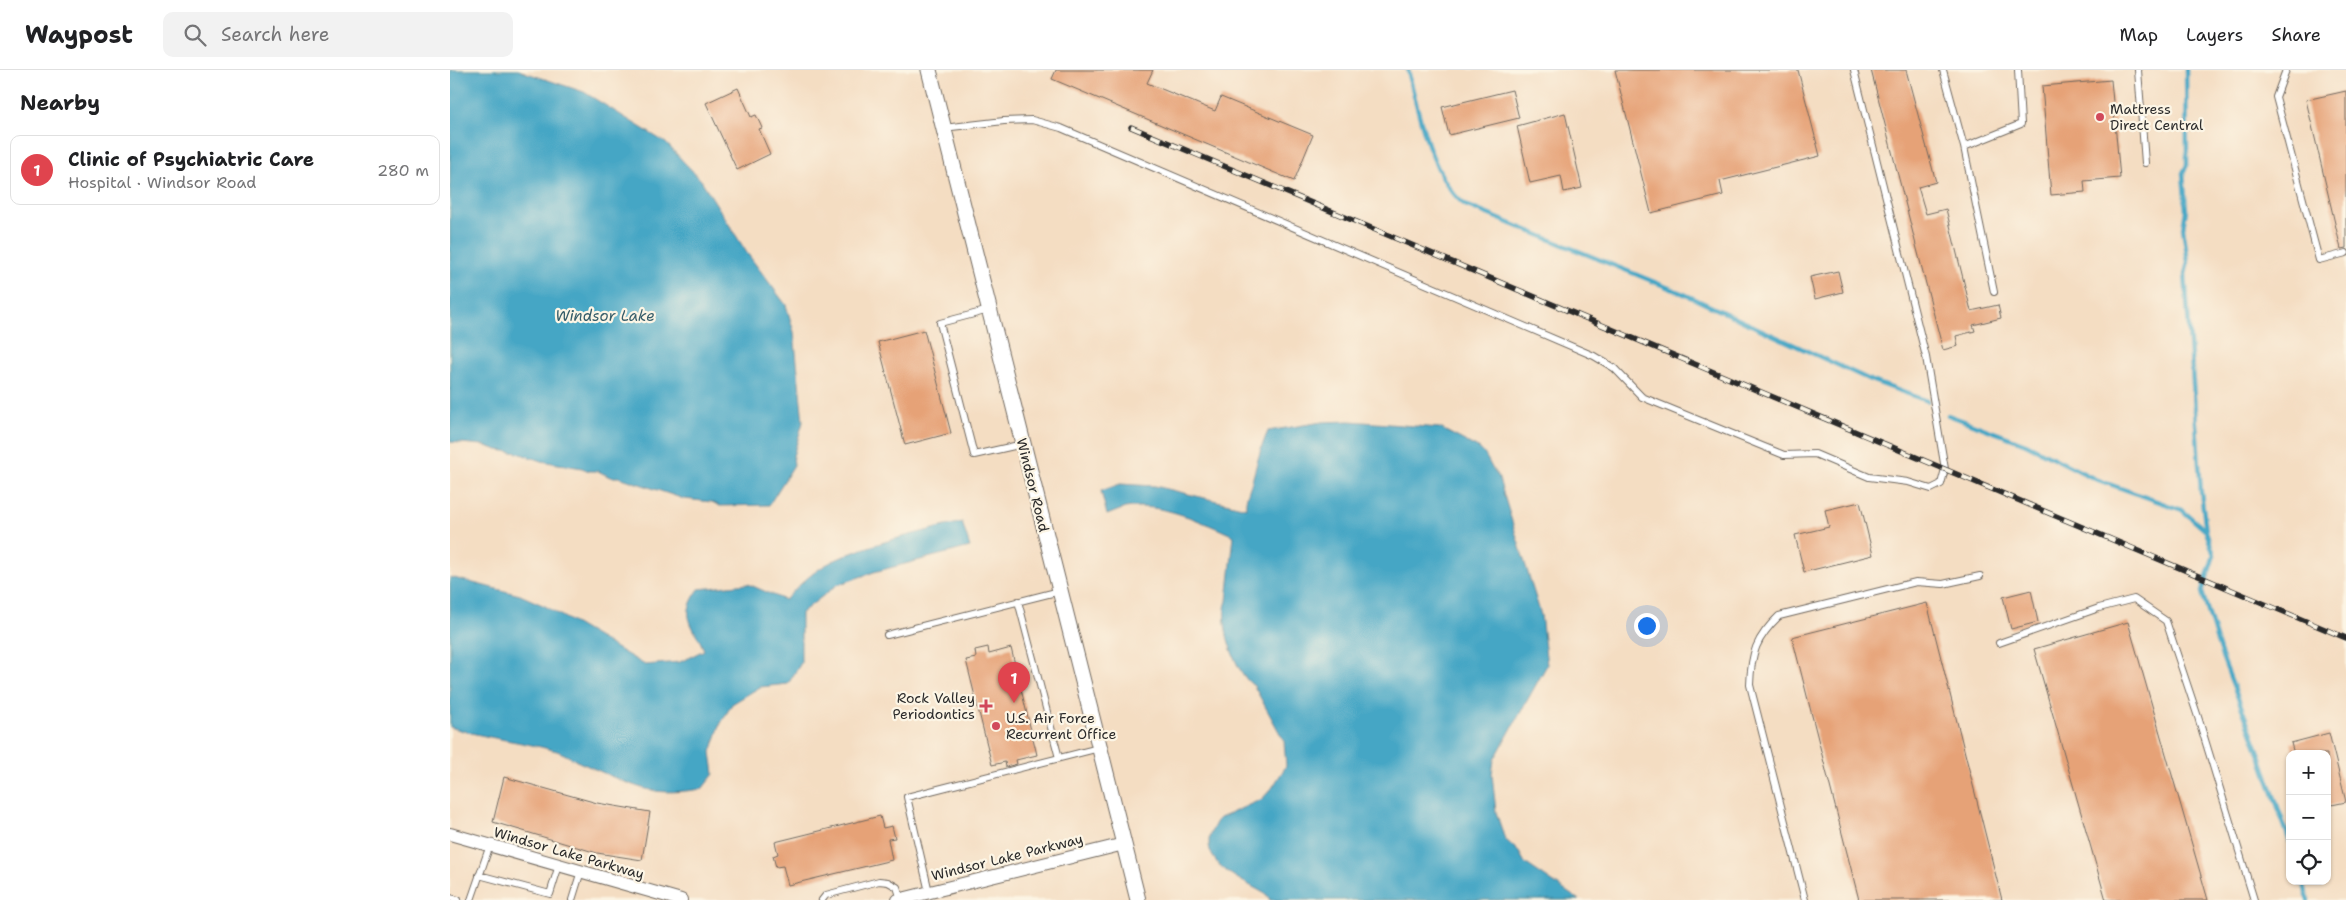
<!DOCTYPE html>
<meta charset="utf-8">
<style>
:root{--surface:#fff;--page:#f2f2f2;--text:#202124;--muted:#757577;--line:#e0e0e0;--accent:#0b8043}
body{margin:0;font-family:"Shantell Sans",sans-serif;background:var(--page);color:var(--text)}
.controls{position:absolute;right:15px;bottom:15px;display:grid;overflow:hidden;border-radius:10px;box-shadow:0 1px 4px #0004}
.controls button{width:45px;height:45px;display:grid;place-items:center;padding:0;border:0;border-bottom:1px solid var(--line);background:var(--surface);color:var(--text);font:25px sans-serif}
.you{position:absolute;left:1196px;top:555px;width:18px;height:18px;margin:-12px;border:4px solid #fff;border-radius:50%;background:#1a73e8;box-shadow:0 0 0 8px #1a73e833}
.badge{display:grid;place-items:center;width:32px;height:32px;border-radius:50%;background:var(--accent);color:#fff;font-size:16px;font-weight:700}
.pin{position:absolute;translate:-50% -41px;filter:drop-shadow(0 1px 2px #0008)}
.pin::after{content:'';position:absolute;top:26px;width:18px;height:15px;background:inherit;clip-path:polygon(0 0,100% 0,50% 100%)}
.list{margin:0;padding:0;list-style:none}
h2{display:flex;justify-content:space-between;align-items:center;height:65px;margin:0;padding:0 20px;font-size:21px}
h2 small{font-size:16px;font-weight:400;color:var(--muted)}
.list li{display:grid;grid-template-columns:32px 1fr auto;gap:15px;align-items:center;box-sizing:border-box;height:70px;margin:0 10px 10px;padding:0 10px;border:1px solid var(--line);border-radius:10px}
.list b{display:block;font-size:19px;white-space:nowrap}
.list p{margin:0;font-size:16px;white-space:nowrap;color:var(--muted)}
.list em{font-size:16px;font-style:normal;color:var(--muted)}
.icon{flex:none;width:28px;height:28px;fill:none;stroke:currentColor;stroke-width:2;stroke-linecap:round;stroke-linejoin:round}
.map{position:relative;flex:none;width:1896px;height:830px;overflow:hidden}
header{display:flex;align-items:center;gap:30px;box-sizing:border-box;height:70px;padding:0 25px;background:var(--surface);border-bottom:1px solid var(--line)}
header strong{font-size:24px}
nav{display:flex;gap:28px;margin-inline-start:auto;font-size:18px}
.search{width:350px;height:45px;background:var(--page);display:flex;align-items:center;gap:12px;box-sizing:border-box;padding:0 18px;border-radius:10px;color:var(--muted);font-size:19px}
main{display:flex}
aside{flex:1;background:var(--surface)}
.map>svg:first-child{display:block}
.water{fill:#45a6c5;stroke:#386878}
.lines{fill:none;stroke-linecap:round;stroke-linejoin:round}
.stream{stroke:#45a6c5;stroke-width:4.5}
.building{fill:#e6a277}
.service-casing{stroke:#716960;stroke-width:8}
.minor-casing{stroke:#716960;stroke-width:14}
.tertiary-casing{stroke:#716960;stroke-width:17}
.service{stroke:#fff;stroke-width:6}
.minor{stroke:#fff;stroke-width:12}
.tertiary{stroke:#fff;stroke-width:15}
.rail-casing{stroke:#2b2b2b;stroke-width:5.5}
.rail{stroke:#fcf5e5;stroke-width:4;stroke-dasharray:11;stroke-linecap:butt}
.poi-dot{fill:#d1495b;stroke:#fcf5e5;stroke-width:2}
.labels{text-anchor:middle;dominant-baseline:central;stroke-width:4.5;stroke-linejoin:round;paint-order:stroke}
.poi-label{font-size:14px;fill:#2b2b2b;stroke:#fcf5e5;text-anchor:start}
.street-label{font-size:14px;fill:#2b2b2b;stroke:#fcf5e5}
.water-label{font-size:15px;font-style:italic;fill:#355c69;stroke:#fcf5e5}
</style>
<header>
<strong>Waypost</strong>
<div class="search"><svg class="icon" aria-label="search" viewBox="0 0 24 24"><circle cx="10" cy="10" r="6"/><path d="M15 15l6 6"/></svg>Search here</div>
<nav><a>Map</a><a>Layers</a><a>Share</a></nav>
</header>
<main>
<aside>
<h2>Nearby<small></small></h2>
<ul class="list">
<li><span class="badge" style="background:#e0444e">1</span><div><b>Clinic of Psychiatric Care</b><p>Hospital · Windsor Road</p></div><em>280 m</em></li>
</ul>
</aside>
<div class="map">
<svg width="1896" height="830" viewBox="0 0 1896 830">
<rect width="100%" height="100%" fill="#fcf5e5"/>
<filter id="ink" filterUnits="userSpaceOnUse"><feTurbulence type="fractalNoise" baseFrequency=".02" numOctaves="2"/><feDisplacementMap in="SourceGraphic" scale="10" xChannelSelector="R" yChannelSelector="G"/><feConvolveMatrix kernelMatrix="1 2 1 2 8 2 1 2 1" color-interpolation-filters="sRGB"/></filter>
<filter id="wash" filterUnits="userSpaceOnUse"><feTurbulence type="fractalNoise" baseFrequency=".0096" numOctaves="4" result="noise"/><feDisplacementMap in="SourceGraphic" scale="20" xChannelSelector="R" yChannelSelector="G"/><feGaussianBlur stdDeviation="1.12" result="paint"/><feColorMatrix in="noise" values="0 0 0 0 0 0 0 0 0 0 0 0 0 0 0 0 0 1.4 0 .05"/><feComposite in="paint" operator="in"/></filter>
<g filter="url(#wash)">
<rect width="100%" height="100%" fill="#f4ddc2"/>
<path class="water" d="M0,0H68L134,22L216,73L251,110L297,183L336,235L344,262L353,352L343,386L344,395L319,435L270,436L262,432L234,429L169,407H160L148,401H139L132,398L91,391L68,383L48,380L33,375L0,372Z
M900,351L990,358L1030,379C1038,386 1040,398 1048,406L1091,545L1097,595L1044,690L1042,704L1046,742L1055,769L1069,782L1075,793L1129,830H820L817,825C798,813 757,798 759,771C759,764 765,755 768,749L812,729L822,718L836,696L834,671L804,616C785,604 768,551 777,531L784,466C753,452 710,432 675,438C669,440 663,443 657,445L651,421L670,414L705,416L796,438C795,428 799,421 802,411C807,393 810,379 818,361L872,352Z
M512,452L520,477L424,502L387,515L351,543V593L338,614L310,617L282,634L270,655L261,682L264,704L252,719C237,721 221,723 206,721C183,718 153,702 131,693C122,689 113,682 103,680C70,671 33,668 0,657V507L70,525L95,536L195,595L230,592L254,580C242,552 229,547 249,519L298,514L335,530C349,515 364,500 383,491C420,473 472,462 512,452Z"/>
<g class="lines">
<path class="stream" d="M958,0C968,41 981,108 1015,135L1234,224L1420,310L1477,331
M1736,0L1737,84V95L1733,103L1736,140L1733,158L1738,192L1735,204L1751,422L1756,461L1764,485L1752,522L1770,581L1808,680L1840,772
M1498,345L1576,374L1645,409L1732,440L1756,461
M1853,811L1858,830"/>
</g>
<g id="blocks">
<path class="building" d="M606,0H703L697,13L765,41L771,27L863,65L844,111L602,9Z
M1165,0H1348L1370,86L1270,111L1273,125L1201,143Z
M1421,0H1456L1486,112L1468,117L1476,144L1496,139L1521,241L1548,235L1551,248L1523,255L1525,261L1506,266L1508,276L1493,280Z
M1661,10L1670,108L1634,111L1635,122L1601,125L1592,16Z
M288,18L301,47L306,45L312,58L309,59L320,84L287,100L256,33Z
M1062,20L1069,48L999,65L992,37Z
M1896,21V178L1891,179L1856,30Z
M1115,43L1132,118L1114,122L1111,106L1080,113L1067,56Z
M1388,201L1393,222L1365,229L1360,207Z
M474,260L501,363L455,375L428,272Z
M1410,432L1423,485L1354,502L1345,465L1379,457L1375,440Z
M1581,520L1588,552L1561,559L1553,527Z
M1477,533L1552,830H1409L1342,567Z
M1678,552L1758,830H1656L1584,579Z
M538,577L539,584L561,578L587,685L566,690L567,694L556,697L555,692L542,695L516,590L526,588L525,580Z
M1879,663L1896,732L1877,736V684H1844L1841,673Z
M54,707L147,733L200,742L192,790L147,783L43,752Z
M430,746L433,758L442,756L445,768L438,769L442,790L338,815L333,796L326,797L323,786L328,784L325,772Z"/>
</g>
</g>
<g filter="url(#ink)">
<use href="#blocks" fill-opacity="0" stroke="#716960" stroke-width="1"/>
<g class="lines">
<g class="service-casing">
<path id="service" d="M1493,0L1514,77
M1688,0L1695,93
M1836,0L1826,27L1869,190L1896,183
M493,58L554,51L582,50L611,58L1144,286L1164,298L1192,327L1334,385L1365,384L1419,407L1458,412L1481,419L1491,414L1495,399L1476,287L1404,0
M1544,222L1514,77L1571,54L1568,0
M539,240L490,253L524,385L573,374
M568,531L609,688
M437,565L610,521
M1549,573L1649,538L1684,529L1716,551L1748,647L1804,830
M29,805L100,824L109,795
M479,822L457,727L649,678
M0,828L8,830
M21,830L40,775
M122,830L131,801
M372,830L376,825L429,811L438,812L447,817L451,829
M1355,830L1300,615C1301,583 1306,568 1329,546L1466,512L1493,514L1530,506"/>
</g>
<g class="minor-casing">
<path id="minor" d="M0,764L231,830
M448,830L674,774"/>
</g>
<g class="tertiary-casing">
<path id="tertiary" d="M479,0L688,830"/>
</g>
<use href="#service" class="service"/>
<use href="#minor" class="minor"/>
<use href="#tertiary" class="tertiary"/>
<g class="rail-casing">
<path id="rail" d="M681,57L1896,568"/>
</g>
<use href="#rail" class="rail"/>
</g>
</g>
<g class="poi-dot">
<circle cx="1650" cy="47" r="5"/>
<path d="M533.5 628.5h5v5h5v5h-5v5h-5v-5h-5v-5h5z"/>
<circle cx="546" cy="656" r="5"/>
</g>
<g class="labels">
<g class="poi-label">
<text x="1660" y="39">Mattress<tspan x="1660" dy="16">Direct Central</tspan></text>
<text x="525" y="628" text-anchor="end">Rock Valley<tspan x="525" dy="16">Periodontics</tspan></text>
<text x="556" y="648">U.S. Air Force<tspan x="556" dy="16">Recurrent Office</tspan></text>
</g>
<g class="street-label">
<text transform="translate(583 415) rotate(76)">Windsor Road</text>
<text transform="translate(119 783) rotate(16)">Windsor Lake Parkway</text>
<text transform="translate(557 787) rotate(-14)">Windsor Lake Parkway</text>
</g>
<g class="water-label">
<text x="155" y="246">Windsor Lake</text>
</g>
</g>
</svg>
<div class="controls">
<button>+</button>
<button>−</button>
<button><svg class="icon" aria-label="locate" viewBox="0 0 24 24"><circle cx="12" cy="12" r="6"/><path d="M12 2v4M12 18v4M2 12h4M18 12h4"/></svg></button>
</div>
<div class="you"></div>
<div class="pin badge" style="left:564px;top:633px;background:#e0444e">1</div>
</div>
</main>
